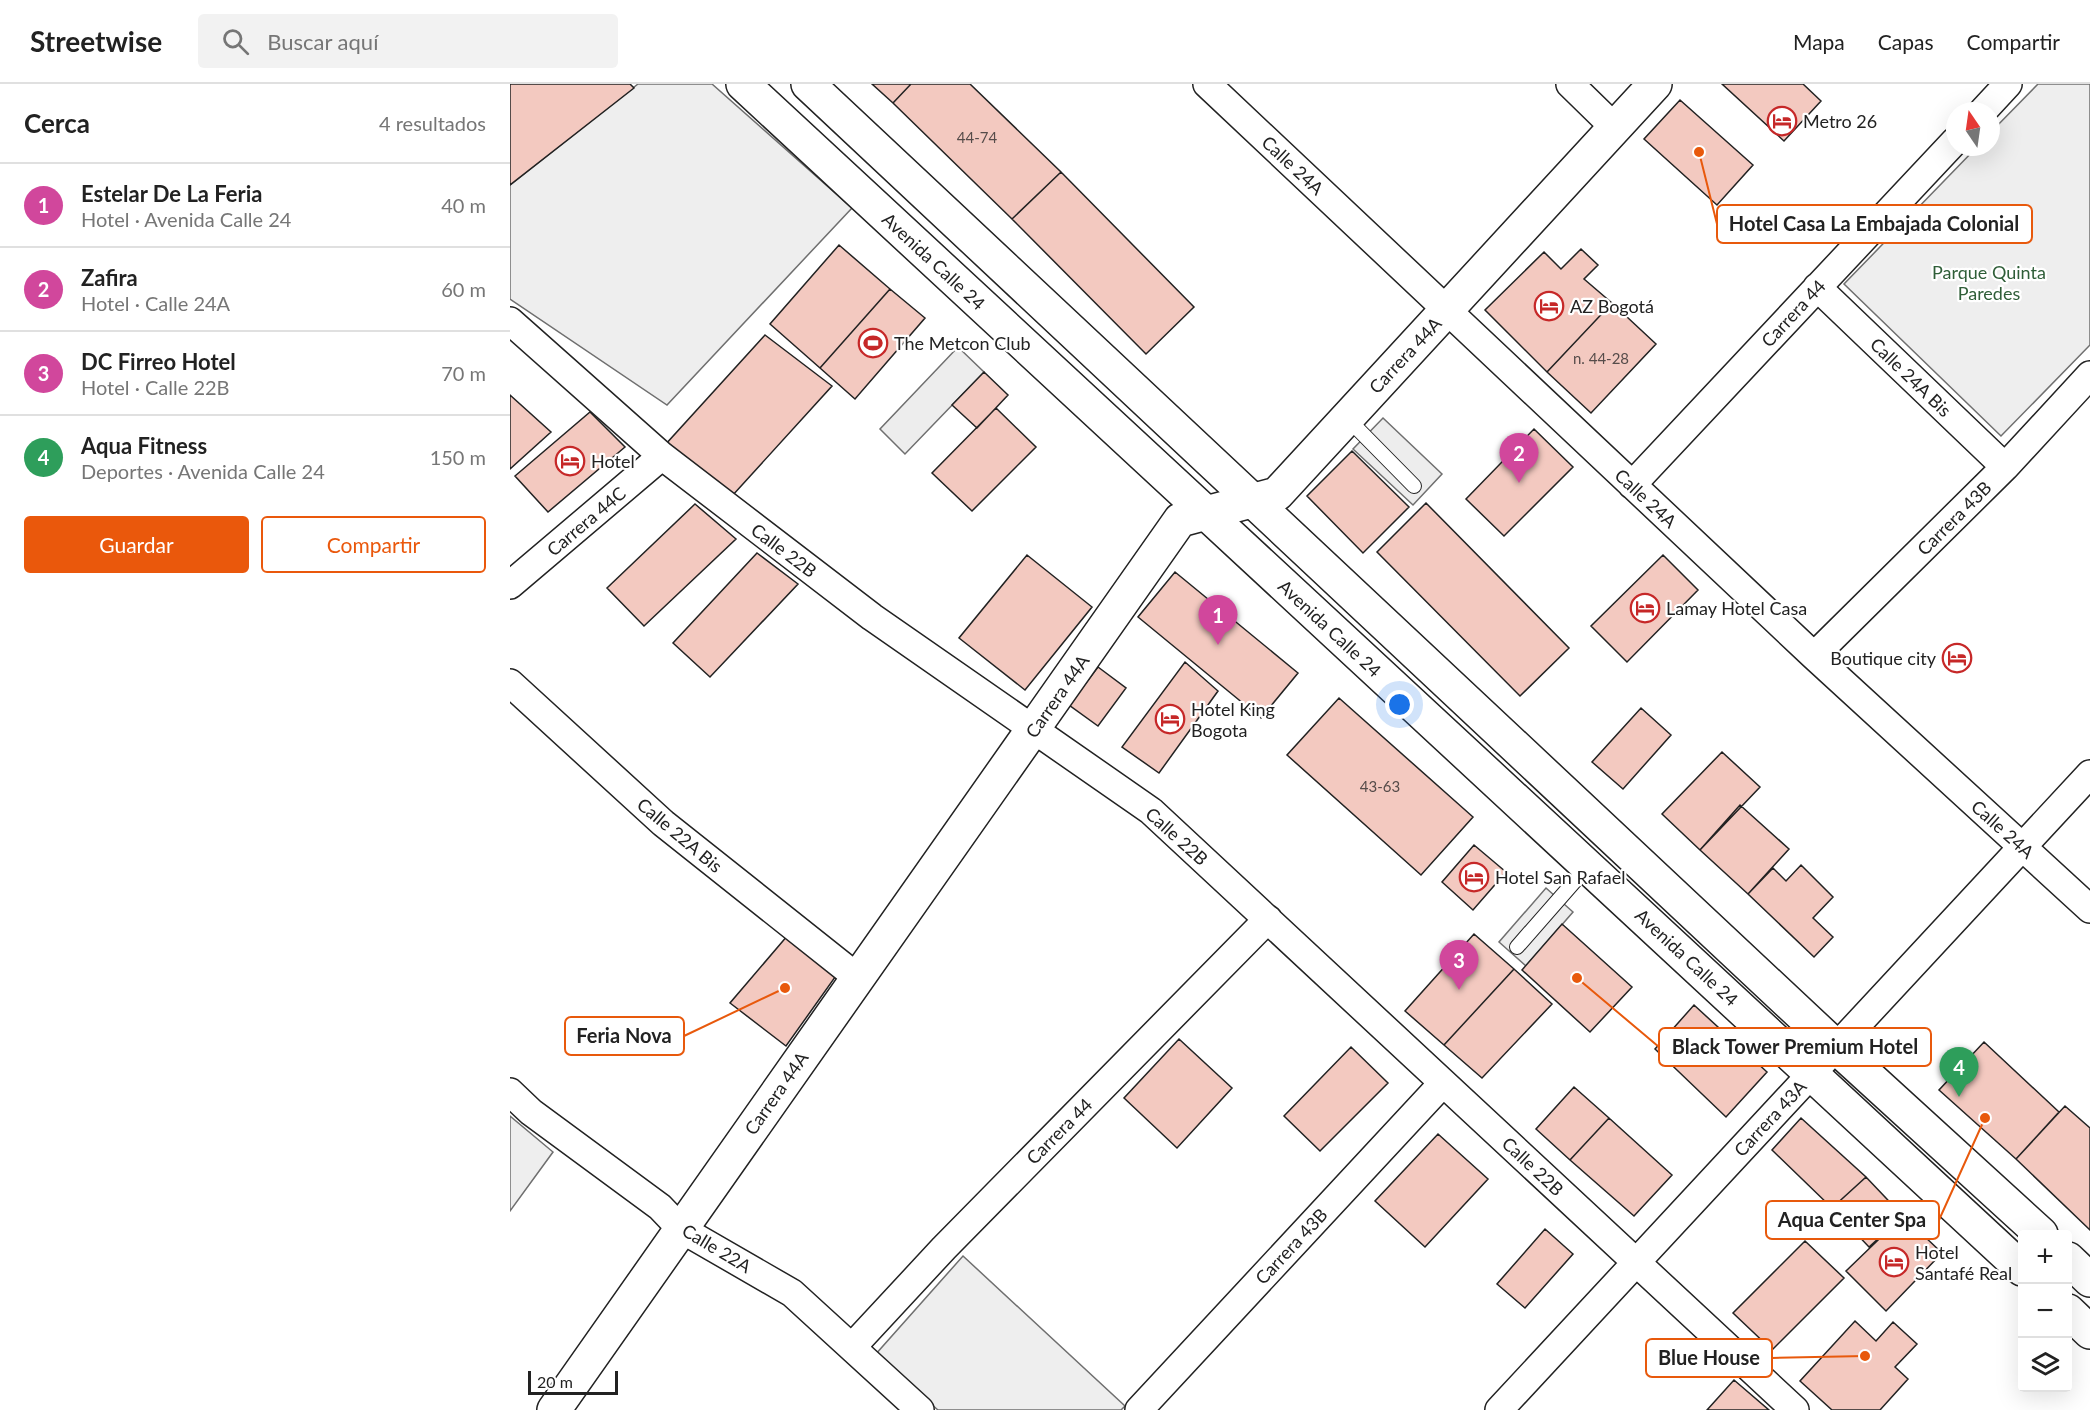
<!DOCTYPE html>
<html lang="es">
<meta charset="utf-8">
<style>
:root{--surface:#fff;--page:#f2f2f2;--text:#222;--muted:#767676;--line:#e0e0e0;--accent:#ea580c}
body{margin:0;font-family:Lato,sans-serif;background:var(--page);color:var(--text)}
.controls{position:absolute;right:18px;bottom:18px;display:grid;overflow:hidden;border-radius:6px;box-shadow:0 6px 24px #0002}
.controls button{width:54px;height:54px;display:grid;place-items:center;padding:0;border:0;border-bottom:2px solid var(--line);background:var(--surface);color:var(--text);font:30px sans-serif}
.compass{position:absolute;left:1436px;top:18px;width:54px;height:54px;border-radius:50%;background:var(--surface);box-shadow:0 6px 24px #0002;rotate:347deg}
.scale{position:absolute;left:18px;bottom:15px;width:90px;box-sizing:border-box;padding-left:6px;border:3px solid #222;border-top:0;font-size:16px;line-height:21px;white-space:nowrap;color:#222;-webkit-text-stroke:4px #fff;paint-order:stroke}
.you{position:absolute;left:890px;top:621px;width:21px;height:21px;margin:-15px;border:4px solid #fff;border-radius:50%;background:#1a73e8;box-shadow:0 0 0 9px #1a73e833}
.badge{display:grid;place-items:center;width:39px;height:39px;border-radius:50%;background:var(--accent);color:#fff;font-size:20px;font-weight:700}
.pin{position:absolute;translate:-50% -50px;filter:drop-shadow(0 2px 3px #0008)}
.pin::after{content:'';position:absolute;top:32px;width:21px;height:18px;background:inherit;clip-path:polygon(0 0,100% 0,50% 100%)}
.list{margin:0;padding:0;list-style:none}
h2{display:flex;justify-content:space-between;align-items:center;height:78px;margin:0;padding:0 24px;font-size:26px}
h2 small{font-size:20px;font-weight:400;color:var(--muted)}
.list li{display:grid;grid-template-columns:39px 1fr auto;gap:18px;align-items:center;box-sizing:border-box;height:84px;padding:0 24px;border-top:2px solid var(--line)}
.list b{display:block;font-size:22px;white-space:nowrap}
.list p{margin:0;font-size:20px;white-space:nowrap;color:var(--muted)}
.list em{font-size:20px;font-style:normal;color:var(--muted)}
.actions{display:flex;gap:12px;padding:18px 24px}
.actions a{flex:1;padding:14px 0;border:2px solid var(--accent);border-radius:6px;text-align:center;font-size:21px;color:var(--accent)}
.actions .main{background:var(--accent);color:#fff}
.icon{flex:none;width:33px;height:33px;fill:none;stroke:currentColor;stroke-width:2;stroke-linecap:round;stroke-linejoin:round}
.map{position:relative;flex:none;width:1580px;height:1326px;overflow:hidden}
header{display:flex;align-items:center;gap:36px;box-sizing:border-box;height:84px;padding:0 30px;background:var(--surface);border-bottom:2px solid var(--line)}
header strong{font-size:28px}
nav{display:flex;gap:33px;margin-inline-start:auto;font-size:21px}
.search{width:420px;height:54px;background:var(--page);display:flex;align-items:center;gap:15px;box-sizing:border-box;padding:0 21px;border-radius:6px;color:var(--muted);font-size:22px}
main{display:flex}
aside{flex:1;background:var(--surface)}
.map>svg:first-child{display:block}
.green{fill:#eee;stroke:#6f6f6f;stroke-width:1.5}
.parking{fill:#ededed;stroke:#6f6f6f;stroke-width:1.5}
.building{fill:#f3c9c0;stroke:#222;stroke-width:1.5}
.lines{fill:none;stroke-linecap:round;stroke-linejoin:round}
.service-casing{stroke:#222;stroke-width:16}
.minor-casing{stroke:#222;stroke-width:30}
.tertiary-casing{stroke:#222;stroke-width:36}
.secondary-casing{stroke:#222;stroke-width:36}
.service{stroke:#fff;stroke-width:14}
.minor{stroke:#fff;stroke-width:27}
.tertiary{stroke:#fff;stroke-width:33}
.secondary{stroke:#fff;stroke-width:33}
.labels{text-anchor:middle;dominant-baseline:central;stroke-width:4.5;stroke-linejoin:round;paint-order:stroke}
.number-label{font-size:15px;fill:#564c4a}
.poi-label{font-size:18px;fill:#222;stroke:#fff;text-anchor:start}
.street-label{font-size:18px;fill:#222;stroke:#fff}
.park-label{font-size:18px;fill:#2f5e38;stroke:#fff}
.leader{fill:none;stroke:#e8590c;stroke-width:2}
.callout-dot{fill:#e8590c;stroke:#fff;stroke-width:2}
.callout{fill:#fff;stroke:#e8590c;stroke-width:2}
.callout-label{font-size:20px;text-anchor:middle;font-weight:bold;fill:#222}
</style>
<header>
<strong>Streetwise</strong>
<div class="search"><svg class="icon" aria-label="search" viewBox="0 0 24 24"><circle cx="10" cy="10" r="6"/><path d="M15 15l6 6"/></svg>Buscar aquí</div>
<nav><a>Mapa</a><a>Capas</a><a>Compartir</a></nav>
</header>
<main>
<aside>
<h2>Cerca<small>4 resultados</small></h2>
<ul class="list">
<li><span class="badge" style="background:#d1479c">1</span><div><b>Estelar De La Feria</b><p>Hotel · Avenida Calle 24</p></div><em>40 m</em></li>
<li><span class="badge" style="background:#d1479c">2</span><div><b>Zafira</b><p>Hotel · Calle 24A</p></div><em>60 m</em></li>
<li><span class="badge" style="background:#d1479c">3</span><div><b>DC Firreo Hotel</b><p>Hotel · Calle 22B</p></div><em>70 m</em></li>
<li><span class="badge" style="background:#2e9e5b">4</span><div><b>Aqua Fitness</b><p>Deportes · Avenida Calle 24</p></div><em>150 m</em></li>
</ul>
<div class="actions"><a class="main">Guardar</a><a>Compartir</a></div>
</aside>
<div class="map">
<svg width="1580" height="1326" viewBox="0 0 1580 1326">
<rect width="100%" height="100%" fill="#fff"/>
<path class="green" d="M128,0H202L342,124L157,321L0,215V101Z
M1528,0H1580V261L1491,352L1334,200L1467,63H1481V48Z
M0,1032L43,1068L0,1127Z
M453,1172L615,1322L611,1326H428L365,1271Z"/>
<path class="parking" d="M448,263L474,288L395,370L370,345Z
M873,334L932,390L903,421L843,365Z
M1036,804L1063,828L1016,882L989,858Z"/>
<path class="building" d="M0,0H120L124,4L0,101Z
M362,0H401L383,19Z
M401,0H460L551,88L502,135L383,19Z
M1212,0H1293L1311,17L1274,57Z
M1170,16L1243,81L1207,121L1134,55Z
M551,88L684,223L636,270L502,135Z
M329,161L380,205L310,284L260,240Z
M1071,165L1088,181L1074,195L1102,219L1037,288L975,226L1034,168L1051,185Z
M380,205L415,234L345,315L310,284Z
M1102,219L1146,260L1081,329L1037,288Z
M255,251L322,302L222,412L155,361Z
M474,288L498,311L467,344L442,321Z
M0,311L41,348L0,385Z
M486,324L526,363L462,427L422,389Z
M80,328L115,363L38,428L5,392Z
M1024,345L1063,383L994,452L956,415Z
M842,367L899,423L853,469L797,412Z
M916,419L1059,564L1010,612L867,468Z
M185,420L226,455L134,542L97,504Z
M247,469L288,500L200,593L163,559Z
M517,471L582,523L515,606L449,554Z
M1153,471L1188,506L1117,578L1081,542Z
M665,488L788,589L751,634L628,533Z
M675,578L708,607L649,689L612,663Z
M588,583L616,604L588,642L559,621Z
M829,614L963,733L911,791L777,671Z
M1131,624L1161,651L1113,705L1082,678Z
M1212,668L1250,703L1190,766L1152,730Z
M1230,721L1279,765L1238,810L1190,766Z
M964,761L996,788L963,826L932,798Z
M1291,781L1323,813L1303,834L1323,853L1304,873L1238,810L1263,784L1276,797Z
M1052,840L1122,903L1080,948L1012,886Z
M964,850L1004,885L934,961L895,927Z
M278,851L328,889L276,962L220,919Z
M1004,885L1042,920L972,994L934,961Z
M1184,921L1257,988L1216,1033L1145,965Z
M669,955L722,1004L667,1064L614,1014Z
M1474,958L1549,1028L1506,1075L1429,1006Z
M841,963L878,999L810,1067L774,1032Z
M1064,1003L1099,1034L1060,1076L1026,1045Z
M1555,1022L1580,1044V1146L1506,1075Z
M1099,1034L1162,1091L1124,1132L1060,1076Z
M1291,1034L1356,1093L1322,1124L1262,1066Z
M928,1050L978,1095L915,1163L865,1117Z
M1356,1093L1393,1132L1359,1163L1322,1124Z
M1393,1132L1432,1169L1376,1227L1336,1187Z
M1035,1145L1063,1170L1015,1224L987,1200Z
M1295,1157L1334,1194L1262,1266L1223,1229Z
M1345,1237L1366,1257L1383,1238L1407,1260L1385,1283L1398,1295L1370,1326H1322L1290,1297Z
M1224,1296L1259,1326H1197Z"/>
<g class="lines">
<g class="service-casing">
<path id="service" d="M837,334L904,402
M1007,863L1078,782"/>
</g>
<g class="minor-casing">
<path id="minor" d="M697,0L1304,572L1580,825
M1060,0L1105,44
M1473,27L1498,0
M1307,203L1495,383
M0,237L152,372L362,533L641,727L1285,1326
M1122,401L1445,57
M0,501L152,372
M1304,572L1495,383L1580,291
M0,599L153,739L348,894
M0,1008L21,1028L150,1123L171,1145L282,1209L410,1326
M343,1262L434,1164L758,835
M629,1326L933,999
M989,1326L1580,690"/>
</g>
<g class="tertiary-casing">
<path id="tertiary" d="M44,1326L670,436L767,410L1145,0"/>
</g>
<g class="secondary-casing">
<path id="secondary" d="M233,0L1512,1185
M298,0L1326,963L1531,1150
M1558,1175L1580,1196
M1558,1227L1580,1248"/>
</g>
<use href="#service" class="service"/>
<use href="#minor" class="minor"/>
<use href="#tertiary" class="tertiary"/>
<use href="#secondary" class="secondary"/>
</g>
<defs>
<g id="hotel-ring" transform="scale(1.5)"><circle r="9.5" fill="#fff" stroke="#c62828" stroke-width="1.5"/><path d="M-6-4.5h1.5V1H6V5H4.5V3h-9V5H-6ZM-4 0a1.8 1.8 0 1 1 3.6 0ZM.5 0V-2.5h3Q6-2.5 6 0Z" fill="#c62828"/></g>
<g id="stadium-ring" transform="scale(1.5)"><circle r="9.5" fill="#fff" stroke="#c62828" stroke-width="1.5"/><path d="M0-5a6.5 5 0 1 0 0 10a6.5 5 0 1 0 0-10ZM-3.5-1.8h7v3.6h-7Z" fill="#c62828"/></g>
</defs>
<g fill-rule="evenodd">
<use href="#hotel-ring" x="1272" y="37"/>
<use href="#hotel-ring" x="1039" y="222"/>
<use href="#stadium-ring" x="363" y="259"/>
<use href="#hotel-ring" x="60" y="377"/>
<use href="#hotel-ring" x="1135" y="524"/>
<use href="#hotel-ring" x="1447" y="574"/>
<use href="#hotel-ring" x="660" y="635"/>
<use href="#hotel-ring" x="964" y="793"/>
<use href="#hotel-ring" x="1384" y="1178"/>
</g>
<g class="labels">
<g class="number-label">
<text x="467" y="53">44-74</text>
<text x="1091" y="274">n. 44-28</text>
<text x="870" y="702">43-63</text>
</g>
<g class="poi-label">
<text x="1293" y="37">Metro 26</text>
<text x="1060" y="222">AZ Bogotá</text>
<text x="384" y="259">The Metcon Club</text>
<text x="81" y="377">Hotel</text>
<text x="1156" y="524">Lamay Hotel Casa</text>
<text x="1426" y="574" text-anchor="end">Boutique city</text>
<text x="681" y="625">Hotel King<tspan x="681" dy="21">Bogota</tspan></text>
<text x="985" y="793">Hotel San Rafael</text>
<text x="1405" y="1168">Hotel<tspan x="1405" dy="21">Santafé Real</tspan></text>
</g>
<g class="street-label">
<text transform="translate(783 81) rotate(43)">Calle 24A</text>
<text transform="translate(424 177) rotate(43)">Avenida Calle 24</text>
<text transform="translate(1283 229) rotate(-47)">Carrera 44</text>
<text transform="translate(895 271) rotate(-47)">Carrera 44A</text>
<text transform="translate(1401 293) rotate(44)">Calle 24A Bis</text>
<text transform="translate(1136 414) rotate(43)">Calle 24A</text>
<text transform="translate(1444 434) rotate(-45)">Carrera 43B</text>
<text transform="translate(76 437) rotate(-40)">Carrera 44C</text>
<text transform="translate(274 466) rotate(37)">Calle 22B</text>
<text transform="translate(820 544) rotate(43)">Avenida Calle 24</text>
<text transform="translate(547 612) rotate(-55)">Carrera 44A</text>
<text transform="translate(1493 745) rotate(42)">Calle 24A</text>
<text transform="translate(170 751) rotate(40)">Calle 22A Bis</text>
<text transform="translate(667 752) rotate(42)">Calle 22B</text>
<text transform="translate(1177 873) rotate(43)">Avenida Calle 24</text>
<text transform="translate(266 1009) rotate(-55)">Carrera 44A</text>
<text transform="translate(1260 1034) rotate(-47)">Carrera 43A</text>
<text transform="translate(549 1047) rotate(-45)">Carrera 44</text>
<text transform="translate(1023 1082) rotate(43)">Calle 22B</text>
<text transform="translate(781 1162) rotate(-47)">Carrera 43B</text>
<text transform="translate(207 1164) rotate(31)">Calle 22A</text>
</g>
<g class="park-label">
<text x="1479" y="188">Parque Quinta<tspan x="1479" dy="21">Paredes</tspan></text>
</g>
</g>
<path class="leader" d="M1189 68L1207 140M275 904L174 952M1067 894L1149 963M1475 1034L1429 1136M1355 1272L1262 1274"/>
<g class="callout-dot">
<circle cx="1189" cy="68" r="6"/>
<circle cx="275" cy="904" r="6"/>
<circle cx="1067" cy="894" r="6"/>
<circle cx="1475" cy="1034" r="6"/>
<circle cx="1355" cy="1272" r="6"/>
</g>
<g class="callout">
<rect x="1207" y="121" width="315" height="38" rx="6"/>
<rect x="55" y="933" width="119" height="38" rx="6"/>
<rect x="1149" y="944" width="272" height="38" rx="6"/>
<rect x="1256" y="1117" width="173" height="38" rx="6"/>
<rect x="1136" y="1255" width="126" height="38" rx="6"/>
</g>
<g class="callout-label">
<text x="1364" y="147">Hotel Casa La Embajada Colonial</text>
<text x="114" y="959">Feria Nova</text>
<text x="1285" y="970">Black Tower Premium Hotel</text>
<text x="1342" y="1143">Aqua Center Spa</text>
<text x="1199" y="1281">Blue House</text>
</g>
</svg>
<div class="controls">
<button>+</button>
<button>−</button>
<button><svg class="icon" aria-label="layers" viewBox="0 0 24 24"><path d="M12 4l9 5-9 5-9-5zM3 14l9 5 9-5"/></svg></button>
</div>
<svg class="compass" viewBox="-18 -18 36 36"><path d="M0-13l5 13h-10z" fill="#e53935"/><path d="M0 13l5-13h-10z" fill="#767676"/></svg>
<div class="scale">20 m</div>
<div class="you"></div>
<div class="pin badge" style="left:708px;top:561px;background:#d1479c">1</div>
<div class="pin badge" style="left:1009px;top:399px;background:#d1479c">2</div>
<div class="pin badge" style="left:949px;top:906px;background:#d1479c">3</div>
<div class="pin badge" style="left:1449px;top:1013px;background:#2e9e5b">4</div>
</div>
</main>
